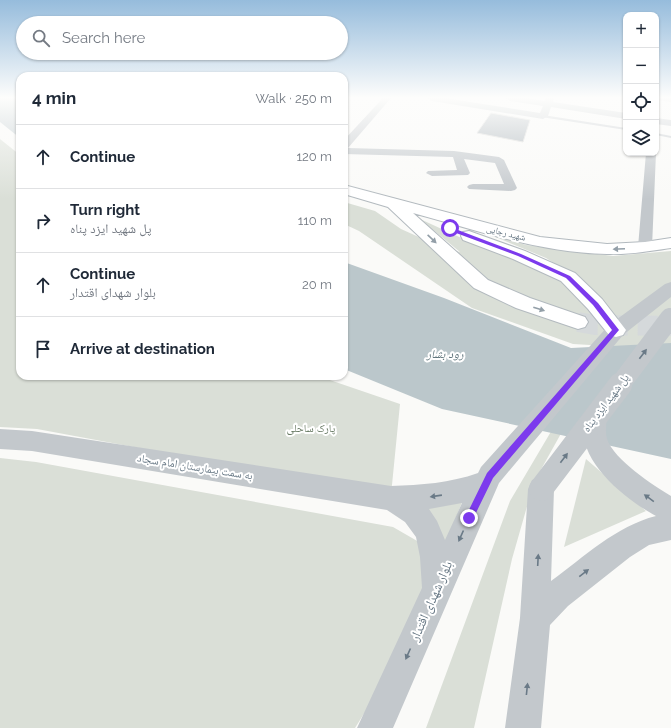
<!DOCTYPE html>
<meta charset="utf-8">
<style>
:root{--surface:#fff;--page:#f6f6f7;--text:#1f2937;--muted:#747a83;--line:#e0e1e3}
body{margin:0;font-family:Raleway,"Noto Naskh Arabic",sans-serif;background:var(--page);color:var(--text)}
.controls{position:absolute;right:12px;top:12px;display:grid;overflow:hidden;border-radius:8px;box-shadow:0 1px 3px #0004}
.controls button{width:36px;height:36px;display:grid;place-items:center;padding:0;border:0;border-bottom:1px solid var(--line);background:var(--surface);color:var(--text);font:20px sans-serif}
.stop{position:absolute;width:12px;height:12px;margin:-9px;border:3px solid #7c3aed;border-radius:50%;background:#fff}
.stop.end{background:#7c3aed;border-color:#fff;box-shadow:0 1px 4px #0008}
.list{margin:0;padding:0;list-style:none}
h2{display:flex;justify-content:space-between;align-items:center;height:52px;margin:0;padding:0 16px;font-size:17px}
h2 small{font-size:13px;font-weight:400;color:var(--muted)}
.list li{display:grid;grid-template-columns:26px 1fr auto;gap:12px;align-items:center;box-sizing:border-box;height:64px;padding:0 16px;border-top:1px solid var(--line)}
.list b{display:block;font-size:15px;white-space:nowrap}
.list p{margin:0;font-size:13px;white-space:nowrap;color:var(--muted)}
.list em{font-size:13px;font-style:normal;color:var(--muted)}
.icon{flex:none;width:22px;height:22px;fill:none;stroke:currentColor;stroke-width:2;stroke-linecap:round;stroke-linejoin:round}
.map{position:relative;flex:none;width:671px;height:728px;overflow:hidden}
.search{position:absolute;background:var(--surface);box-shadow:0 1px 3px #0004;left:16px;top:16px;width:332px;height:44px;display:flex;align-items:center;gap:10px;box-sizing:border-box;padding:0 14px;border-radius:22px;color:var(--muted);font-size:15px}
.panel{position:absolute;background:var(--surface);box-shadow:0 1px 3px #0004;left:16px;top:72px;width:332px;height:308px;border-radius:12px}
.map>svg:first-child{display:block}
.green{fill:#dadfd7}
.water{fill:#bbc7cb}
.building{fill:#aab3b9;stroke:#dcdcda}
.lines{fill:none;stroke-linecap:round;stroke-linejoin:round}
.secondary-tunnel{stroke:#d5d9db;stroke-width:20;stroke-dasharray:20 10;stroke-linecap:butt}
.secondary-casing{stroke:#b3babf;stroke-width:2}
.service{fill:#c3c8cc;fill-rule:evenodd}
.minor{fill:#c3c8cc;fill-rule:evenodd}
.tertiary{fill:#c3c8cc;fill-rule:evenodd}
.secondary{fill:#fff;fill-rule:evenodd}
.tertiary-bridge-far1{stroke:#c3c8cc;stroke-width:20}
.tertiary-bridge{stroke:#c3c8cc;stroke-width:24}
.oneway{fill:#939fa8}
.oneway2{fill:#6a7a87}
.route{fill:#7c3aed}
.labels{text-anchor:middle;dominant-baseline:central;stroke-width:4;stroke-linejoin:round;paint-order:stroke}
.far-street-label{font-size:9px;fill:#657683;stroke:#fff}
.street-label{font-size:11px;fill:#657683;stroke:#fff}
.park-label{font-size:11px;fill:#687a64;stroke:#fff}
.water-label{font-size:12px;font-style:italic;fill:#60757c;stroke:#fff}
.near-street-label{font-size:13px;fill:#657683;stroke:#fff}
</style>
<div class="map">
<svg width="671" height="728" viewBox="0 0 671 728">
<rect width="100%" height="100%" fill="#fafaf8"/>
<path class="green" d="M0,139L20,155V376H318L400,404L391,495L37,429L0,427Z
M344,202L375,211L401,229L441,247L460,252L420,219L481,247L534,266L570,274L546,258L481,231L526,245L613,256L671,251V348L568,421L534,482L512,559L474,728H426L510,501L559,418L607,346L573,344L472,308L359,231L344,224Z
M0,458L36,462L393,527L457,564L355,728H0Z
M586,459L646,511L564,547Z
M463,500L445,544L426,509Z"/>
<path class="water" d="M0,98H20V138L0,122Z
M344,262L444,298L571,348L671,343V459L442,409L344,369Z"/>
<path class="building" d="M491,113L530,120L523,142L477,133Z"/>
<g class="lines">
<path class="secondary-tunnel" d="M578,322L595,325L671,326"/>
<g class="secondary-casing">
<path id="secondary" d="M344,185L540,237L607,244L645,242L671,238V248C650,251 628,255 607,254C541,253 476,230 413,213L488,280L530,298L585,317L588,322L585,327L578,329L516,308L474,288L388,207L344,194Z
M469,231L525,251L575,273L602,299L626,330L623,335L616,337L609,335L588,309L561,281L513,259L463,240L461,236L463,232Z"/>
</g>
<path class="service" d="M543,115L626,128V130L541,117V116Z
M656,133L671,136V138L656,135Z"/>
<path class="minor" d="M383,98H391L348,148L454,151L499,157L504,160L517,188L515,190L511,191L469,189L467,187L469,185L473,184H504L495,163L464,159L470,173L468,175L432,176L426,173L428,171L457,170L453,157L344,154V140Z
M428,98H445L540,113L543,106L510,101L506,98H524L545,101L546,98H554L553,102L626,113V119L551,107L548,116L543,119L432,101Z
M657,98H671V102L658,100Z
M656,118L671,120V126L656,124Z
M646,153H656L652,247L650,250H640L638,247Z"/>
<path class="tertiary" d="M671,282V297L623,335L499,483L393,728H357L422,588L420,557L416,537L405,522L387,510L32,451L0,449V429L32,431L391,486C421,485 450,483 478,473L481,467L609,325L665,284ZM462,503L445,540L437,521L429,509Z
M596,406L604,409C609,419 604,429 607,439C614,460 653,485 671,496V540L649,545L630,557L568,606L550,625L541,728H505L520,618L528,489L532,480L541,477L550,480L554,489L551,581C584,557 616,526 656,516C623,498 566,453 588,409Z"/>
<use href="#secondary" class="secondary"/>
<path class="tertiary-bridge-far1" d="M619,386L670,318"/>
<path class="tertiary-bridge" d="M541,489L620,385"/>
</g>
<defs><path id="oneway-solid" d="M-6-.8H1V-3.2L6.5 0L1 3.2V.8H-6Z"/></defs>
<g class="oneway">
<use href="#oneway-solid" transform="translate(432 239) rotate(43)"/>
<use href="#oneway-solid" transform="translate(619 249) rotate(177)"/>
<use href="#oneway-solid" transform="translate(539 309) rotate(18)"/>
</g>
<g class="oneway2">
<use href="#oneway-solid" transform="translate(643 354) rotate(-53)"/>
<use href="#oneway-solid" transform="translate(564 458) rotate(-53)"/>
<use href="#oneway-solid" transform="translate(436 496) rotate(172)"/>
<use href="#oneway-solid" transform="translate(649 498) rotate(-144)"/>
<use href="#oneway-solid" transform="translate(461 536) rotate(114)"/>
<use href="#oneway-solid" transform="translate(538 560) rotate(-87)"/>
<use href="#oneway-solid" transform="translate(584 573) rotate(-38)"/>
<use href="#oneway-solid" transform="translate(408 654) rotate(114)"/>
<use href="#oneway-solid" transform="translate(527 689) rotate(-84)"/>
</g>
<linearGradient id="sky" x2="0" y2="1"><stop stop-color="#96bcdc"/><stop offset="0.49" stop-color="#fdfdfc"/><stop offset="1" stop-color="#fdfdfc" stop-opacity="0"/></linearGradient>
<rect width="671" height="199" fill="url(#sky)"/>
<path class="route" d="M450,227L521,254L570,276L598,303L619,330L493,478L472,521L469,522L466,521L465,518L487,473L612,330L593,305L566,278L518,256L448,230Z"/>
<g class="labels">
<g class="far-street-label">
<text transform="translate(506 233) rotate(14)">شهید رجایی</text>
</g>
<g class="street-label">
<text transform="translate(606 403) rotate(-53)">پل شهید ایزد پناه</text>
<text transform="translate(195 467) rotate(9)">به سمت بیمارستان امام سجاد</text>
</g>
<g class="park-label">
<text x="311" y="428">پارک ساحلی</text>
</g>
<g class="water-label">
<text x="445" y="354">رود بشار</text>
</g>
<g class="near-street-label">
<text transform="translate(431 601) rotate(-66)">بلوار شهدای اقتدار</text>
</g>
</g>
</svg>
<div class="controls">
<button>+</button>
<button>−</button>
<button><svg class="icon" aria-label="locate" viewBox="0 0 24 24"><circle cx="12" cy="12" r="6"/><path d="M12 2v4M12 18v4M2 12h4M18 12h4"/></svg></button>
<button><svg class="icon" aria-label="layers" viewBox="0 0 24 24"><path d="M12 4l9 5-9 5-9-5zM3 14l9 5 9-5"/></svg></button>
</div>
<div class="stop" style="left:450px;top:228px"></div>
<div class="stop end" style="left:469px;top:518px"></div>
<div class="search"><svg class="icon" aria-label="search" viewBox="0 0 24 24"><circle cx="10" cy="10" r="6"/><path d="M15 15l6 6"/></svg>Search here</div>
<section class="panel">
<h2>4 min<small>Walk · 250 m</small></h2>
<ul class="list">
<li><svg class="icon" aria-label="ahead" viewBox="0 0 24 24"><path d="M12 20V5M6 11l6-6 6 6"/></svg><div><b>Continue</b></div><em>120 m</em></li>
<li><svg class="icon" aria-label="right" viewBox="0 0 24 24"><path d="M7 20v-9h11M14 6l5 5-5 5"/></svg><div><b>Turn right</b><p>پل شهید ایزد پناه</p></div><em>110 m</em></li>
<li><svg class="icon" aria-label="ahead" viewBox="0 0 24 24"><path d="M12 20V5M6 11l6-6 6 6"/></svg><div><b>Continue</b><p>بلوار شهدای اقتدار</p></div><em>20 m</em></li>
<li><svg class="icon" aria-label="arrive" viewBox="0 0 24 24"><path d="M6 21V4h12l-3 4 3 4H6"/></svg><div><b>Arrive at destination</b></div></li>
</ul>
</section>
</div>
